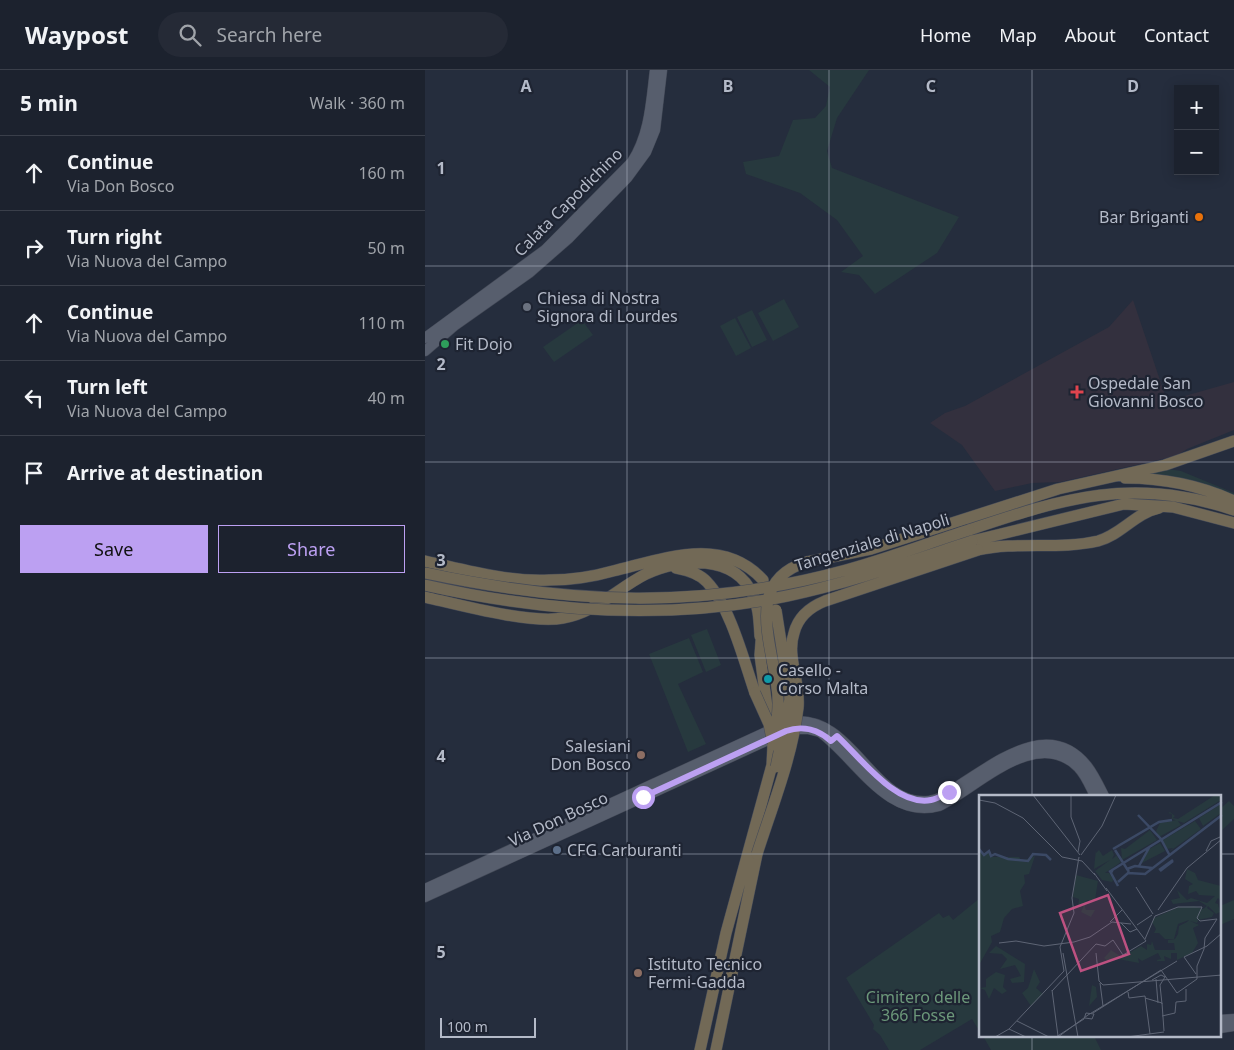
<!DOCTYPE html>
<meta charset="utf-8">
<style>
:root{--surface:#1c222e;--page:#252a36;--text:#f1f3f6;--muted:#a0a4aa;--line:#3a3f4a;--accent:#bca0f2}
body{margin:0;font-family:"Noto Sans",sans-serif;background:var(--page);color:var(--text)}
.controls{position:absolute;right:15px;top:15px;display:grid;overflow:hidden;border-radius:0px;box-shadow:0 2px 12px #0003}
.controls button{width:45px;height:45px;display:grid;place-items:center;padding:0;border:0;border-bottom:1px solid var(--line);background:var(--surface);color:var(--text);font:25px sans-serif}
.scale{position:absolute;left:15px;bottom:12px;width:96px;box-sizing:border-box;padding-left:5px;border:2px solid #b4bac8;border-top:0;font-size:14px;line-height:18px;white-space:nowrap;color:#b4bac8;-webkit-text-stroke:4px #1e2432;paint-order:stroke}
.stop{position:absolute;width:15px;height:15px;margin:-11px;border:4px solid #bca0f2;border-radius:50%;background:#fff}
.stop.end{background:#bca0f2;border-color:#fff;box-shadow:0 1px 5px #0008}
.list{margin:0;padding:0;list-style:none}
h2{display:flex;justify-content:space-between;align-items:center;height:65px;margin:0;padding:0 20px;font-size:21px}
h2 small{font-size:16px;font-weight:400;color:var(--muted)}
.list li{display:grid;grid-template-columns:32px 1fr auto;gap:15px;align-items:center;box-sizing:border-box;height:75px;padding:0 20px;border-top:1px solid var(--line)}
.list b{display:block;font-size:19px;white-space:nowrap}
.list p{margin:0;font-size:16px;white-space:nowrap;color:var(--muted)}
.list em{font-size:16px;font-style:normal;color:var(--muted)}
.actions{display:flex;gap:10px;padding:15px 20px}
.actions a{flex:1;padding:11px 0;border:1px solid var(--accent);border-radius:0px;text-align:center;font-size:18px;color:var(--accent)}
.actions .main{background:var(--accent);color:#111}
.icon{flex:none;width:28px;height:28px;fill:none;stroke:currentColor;stroke-width:2;stroke-linecap:round;stroke-linejoin:round}
.map{position:relative;flex:none;width:809px;height:980px;overflow:hidden}
header{display:flex;align-items:center;gap:30px;box-sizing:border-box;height:70px;padding:0 25px;background:var(--surface);border-bottom:1px solid var(--line)}
header strong{font-size:24px}
nav{display:flex;gap:28px;margin-inline-start:auto;font-size:18px}
.search{width:350px;height:45px;background:var(--page);display:flex;align-items:center;gap:12px;box-sizing:border-box;padding:0 18px;border-radius:28px;color:var(--muted);font-size:19px}
main{display:flex}
aside{flex:1;background:var(--surface)}
.map>svg:first-child{display:block}
.medical{fill:#33303e}
.green{fill:#27393e}
.lines{fill:none;stroke-linecap:round;stroke-linejoin:round}
.major-casing{stroke:#424856;stroke-width:11}
.highway-casing{stroke:#444a58;stroke-width:12}
.major{stroke:#575e6d;stroke-width:10}
.highway{stroke:#726956;stroke-width:11}
.highway-bridge-casing{stroke:#444a58;stroke-width:12;stroke-linecap:butt}
.highway-bridge{stroke:#726956;stroke-width:11}
.route{stroke:#bca0f2;stroke-width:6}
.grid{fill:none;stroke:#b4bac8;stroke-width:1;stroke-opacity:0.55}
.food-dot{fill:#e8710a;stroke:#1e2432;stroke-width:2}
.worship-dot{fill:#6b7280;stroke:#1e2432;stroke-width:2}
.leisure-dot{fill:#2e9e5b;stroke:#1e2432;stroke-width:2}
.health-dot{fill:#e0444e;stroke:#1e2432;stroke-width:2}
.culture-dot{fill:#0f9aa8;stroke:#1e2432;stroke-width:2}
.education-dot{fill:#8d6e63;stroke:#1e2432;stroke-width:2}
.service-dot{fill:#5c6f8a;stroke:#1e2432;stroke-width:2}
.labels{text-anchor:middle;dominant-baseline:central;stroke-width:4.5;stroke-linejoin:round;paint-order:stroke}
.street-label{font-size:16px;fill:#b4bac8;stroke:#1e2432}
.poi-label{font-size:16px;fill:#b4bac8;stroke:#1e2432;text-anchor:start}
.park-label{font-size:16px;fill:#6c987a;stroke:#1e2432}
.inset-river{fill:none;stroke:#3b4965;stroke-width:2.5}
.inset-road{fill:none;stroke:#5e6575;stroke-width:1}
.view{fill:#bd5181;fill-opacity:0.15;stroke:#bd5181;stroke-width:2.5}
.inset-edge{fill:none;stroke:#b4bac8;stroke-width:2.5}
.grid-label{font-size:16px;text-anchor:middle;font-weight:bold;fill:#b4bac8;stroke:#1e2432;stroke-width:4.5;stroke-linejoin:round;paint-order:stroke}
</style>
<header>
<strong>Waypost</strong>
<div class="search"><svg class="icon" aria-label="search" viewBox="0 0 24 24"><circle cx="10" cy="10" r="6"/><path d="M15 15l6 6"/></svg>Search here</div>
<nav><a>Home</a><a>Map</a><a>About</a><a>Contact</a></nav>
</header>
<main>
<aside>
<h2>5 min<small>Walk · 360 m</small></h2>
<ul class="list">
<li><svg class="icon" aria-label="ahead" viewBox="0 0 24 24"><path d="M12 20V5M6 11l6-6 6 6"/></svg><div><b>Continue</b><p>Via Don Bosco</p></div><em>160 m</em></li>
<li><svg class="icon" aria-label="right" viewBox="0 0 24 24"><path d="M7 20v-9h11M14 6l5 5-5 5"/></svg><div><b>Turn right</b><p>Via Nuova del Campo</p></div><em>50 m</em></li>
<li><svg class="icon" aria-label="ahead" viewBox="0 0 24 24"><path d="M12 20V5M6 11l6-6 6 6"/></svg><div><b>Continue</b><p>Via Nuova del Campo</p></div><em>110 m</em></li>
<li><svg class="icon" aria-label="left" viewBox="0 0 24 24"><path d="M17 20v-9H6M10 6l-5 5 5 5"/></svg><div><b>Turn left</b><p>Via Nuova del Campo</p></div><em>40 m</em></li>
<li><svg class="icon" aria-label="arrive" viewBox="0 0 24 24"><path d="M6 21V4h12l-3 4 3 4H6"/></svg><div><b>Arrive at destination</b></div></li>
</ul>
<div class="actions"><a class="main">Save</a><a>Share</a></div>
</aside>
<div class="map">
<svg width="809" height="980" viewBox="0 0 809 980">
<rect width="100%" height="100%" fill="#252d3d"/>
<path class="medical" d="M708,230L742,331L809,312V360L762,379L751,386L635,412L607,413L570,421L537,375L505,353L520,343L540,336L684,257Z"/>
<path class="green" d="M384,0H444L412,48L402,81L407,98L534,147L512,183L450,224L434,205L416,202L438,186L412,150L375,123L321,104L318,92L354,86L368,50L390,48L401,36L405,17Z
M359,229L374,257L348,271L333,243Z
M327,240L342,270L327,277L312,247Z
M310,248L326,278L311,286L295,256Z
M157,250L168,265L129,292L118,277Z
M743,399L756,401L809,423V427L724,403Z
M282,559L296,595L281,602L266,565Z
M264,568L278,602L253,614L281,674L263,682L224,584Z
M804,731L809,736V749L795,762V739Z
M555,828V962L547,949L495,980H464L455,965L448,959L449,955L421,908L514,843L518,848L524,845L528,850Z
M809,830V849L795,855V836Z
M558,966H669L676,980H566Z"/>
<g class="lines">
<g class="major-casing">
<path id="major" d="M0,268L120,180L207,92C225,64 226,32 230,0
M0,281L29,256L104,203L144,168L202,108L221,82L230,60L237,0
M365,652C428,642 447,738 504,731C518,729 530,718 541,711C577,688 626,651 662,696C669,705 674,716 679,726
M0,819L352,657
M0,827L367,659H383L395,662C431,688 462,750 514,736C552,718 611,655 653,697C661,705 665,716 670,726
M795,950L809,949
M795,958L809,956"/>
</g>
<g class="highway-casing">
<path id="highway" d="M700,408C738,408 774,415 809,431
M544,460C639,428 709,406 809,440
M547,471L699,434L748,437L809,453
M553,480C593,471 633,480 673,471C696,465 710,443 734,438
M0,491C41,500 82,512 124,510C146,510 167,507 188,501C238,489 297,465 338,510
M382,492L446,479L633,419L740,395L809,371
M251,498C262,500 274,503 282,512C305,536 319,591 330,623
M0,527C35,535 105,554 138,548C170,543 193,518 221,504C255,488 310,484 328,525C334,538 334,552 335,566
M337,559L335,585L344,652
M275,980L301,863L347,695L348,675
M291,980L332,784"/>
</g>
<use href="#major" class="major"/>
<use href="#highway" class="highway"/>
<g class="highway-bridge-casing">
<path id="highway-bridge" d="M0,503C146,534 275,540 421,500C462,489 503,473 544,460
M0,515C119,542 241,551 362,526C425,513 486,491 547,471
M351,540L365,629L351,697
M330,623L344,654L347,669
M348,675C351,657 355,637 352,618C346,571 320,510 382,492
M332,784C347,737 367,688 373,638C376,613 361,586 369,563C373,547 385,537 400,531L553,480"/>
</g>
<use href="#highway-bridge" class="highway-bridge"/>
</g>
<g class="lines">
<path class="route" d="M218,727L361,661C378,655 394,660 406,671L412,666C435,687 471,737 506,730C512,729 518,725 524,722"/>
</g>
<path class="grid" d="M202,0V980M404,0V980M607,0V726M0,196H809M0,392H809M0,588H809M0,784H555M795,784H809M607,966V980"/>
<circle class="food-dot" cx="774" cy="147" r="5"/>
<circle class="worship-dot" cx="102" cy="237" r="5"/>
<circle class="leisure-dot" cx="20" cy="274" r="5"/>
<path class="health-dot" d="M649.5 314.5h5v5h5v5h-5v5h-5v-5h-5v-5h5z"/>
<circle class="culture-dot" cx="343" cy="609" r="5"/>
<g class="education-dot">
<circle cx="216" cy="685" r="5"/>
<circle cx="213" cy="903" r="5"/>
</g>
<circle class="service-dot" cx="132" cy="780" r="5"/>
<g class="labels">
<g class="street-label">
<text transform="translate(143 132) rotate(-45)">Calata Capodichino</text>
<text transform="translate(447 472) rotate(-17)">Tangenziale di Napoli</text>
<text transform="translate(133 749) rotate(-25)">Via Don Bosco</text>
</g>
<g class="poi-label">
<text x="764" y="147" text-anchor="end">Bar Briganti</text>
<text x="112" y="228">Chiesa di Nostra<tspan x="112" dy="18">Signora di Lourdes</tspan></text>
<text x="30" y="274">Fit Dojo</text>
<text x="663" y="313">Ospedale San<tspan x="663" dy="18">Giovanni Bosco</tspan></text>
<text x="353" y="600">Casello -<tspan x="353" dy="18">Corso Malta</tspan></text>
<text x="206" y="676" text-anchor="end">Salesiani<tspan x="206" dy="18">Don Bosco</tspan></text>
<text x="142" y="780">CFG Carburanti</text>
<text x="223" y="894">Istituto Tecnico<tspan x="223" dy="18">Fermi-Gadda</tspan></text>
</g>
<g class="park-label">
<text x="493" y="927">Cimitero delle<tspan x="493" dy="18">366 Fosse</tspan></text>
</g>
</g>
<g transform="translate(554 725)">
<rect width="242" height="242" fill="#252d3d"/>
<path d="M236,0H242V5L205,28L193,24V19L189,18L191,17L196,21L194,23L199,24ZM242,9V18L224,31L220,23ZM198,25L202,30L180,42L177,36L181,28ZM216,26L222,34L190,57L194,53L187,54L184,45ZM171,35L178,45L143,65L142,53L146,54ZM181,48L186,56L161,69L170,54ZM0,54L5,60L9,56L13,62H40L43,66L56,61L50,79L45,80L46,88L41,96L44,111L33,114L25,123L21,137L12,141L13,147L0,170ZM117,54V58L120,55L124,61L133,55L135,60L133,64L137,61L134,56L142,67L126,78H130L135,84L133,87L123,85L116,76L131,65L115,74ZM208,74L216,78L219,85L242,91V106L239,103L236,108L239,109L241,117L237,119L229,111L228,113L235,118L233,122L219,125L224,115L218,128L211,126L220,130L214,133L219,148L213,158L198,165V158H192V164L185,161L186,166H178L179,169L178,165L182,164L179,158L163,166L159,163L160,168L134,163L130,167L125,163L132,155L143,162L162,151L168,155V149L172,150L173,146L176,155H196L195,148H189V145L196,144L199,139L200,131L208,127L210,125L199,129L195,144H186L180,138H175L177,134L173,127L175,123L200,112L215,111L224,114L228,111L220,106L194,109L192,105L201,103L198,95L208,105L212,103L228,108L236,101L220,100L217,96L209,99L210,91L214,89L206,84ZM97,80L119,86L116,105H108L106,112L107,115H116L112,122L102,117L105,110L99,112L100,104L94,102ZM17,151L46,169L45,187L33,188L31,184L42,181L36,170L21,174L28,164L23,159L10,158ZM55,174L61,187L57,193L64,199L52,211L43,198L49,193ZM17,177L26,180L24,192L28,196L23,199L15,193L10,204L6,195L1,193L7,192V184ZM113,190L117,192L118,202L110,211Z" fill="#27393e"/>
<path class="inset-river" d="M159,20L182,44L191,61M0,54L5,60L10,56L12,61L16,59L29,64L49,66L54,59L67,60L72,65M134,54L180,27L193,25M136,55L150,77M160,71L171,51M134,74L132,78L139,91M148,74L156,71L173,73M180,75L194,65M181,76L194,66M130,77L243,7M139,87L149,78L166,79L243,20"/>
<path class="inset-road" d="M54,0L101,60M92,0V22L101,46L99,57M0,5L16,8L44,23L83,62L103,66L116,80M227,56L232,46L241,42M102,60L123,31L137,0M115,78L128,96M157,92L174,119M179,115L208,73L243,44M131,127L143,115M142,128L151,137L158,134M158,130L173,120M166,144L176,121L199,112H223L218,123L221,126L238,124L226,143L225,154L218,171V184L198,198M20,148L37,146L65,151L95,147L111,142L133,127L152,129M84,158L99,242M117,158L120,186L124,190L243,180M85,176L81,152L95,118L93,103L100,62M217,179L205,162L228,151L243,138M177,184L179,208M173,185L182,180L186,182L181,190L183,209M121,188L124,211M73,195L79,241M73,196L117,149L126,151L134,145L144,160L167,146L127,93M149,197L150,203L166,201L171,239M166,203L183,208L185,236M197,207L207,206V194M114,218L182,175L198,198M183,221L196,218L197,207M38,226L70,242M30,234L47,242M16,242L30,234L85,176M77,242L105,224L107,218L115,219L113,224L106,223M79,242L109,220L198,166M148,242L185,237"/>
<path class="view" d="M129,100L150,159L102,176L81,118Z"/>
<rect width="242" height="242" class="inset-edge"/>
</g>
<g class="grid-label">
<text x="101" y="22">A</text>
<text x="303" y="22">B</text>
<text x="506" y="22">C</text>
<text x="708" y="22">D</text>
<text x="16" y="104">1</text>
<text x="16" y="300">2</text>
<text x="16" y="496">3</text>
<text x="16" y="692">4</text>
<text x="16" y="888">5</text>
</g>
</svg>
<div class="controls">
<button>+</button>
<button>−</button>
</div>
<div class="scale">100 m</div>
<div class="stop" style="left:218px;top:727px"></div>
<div class="stop end" style="left:524px;top:722px"></div>
</div>
</main>
